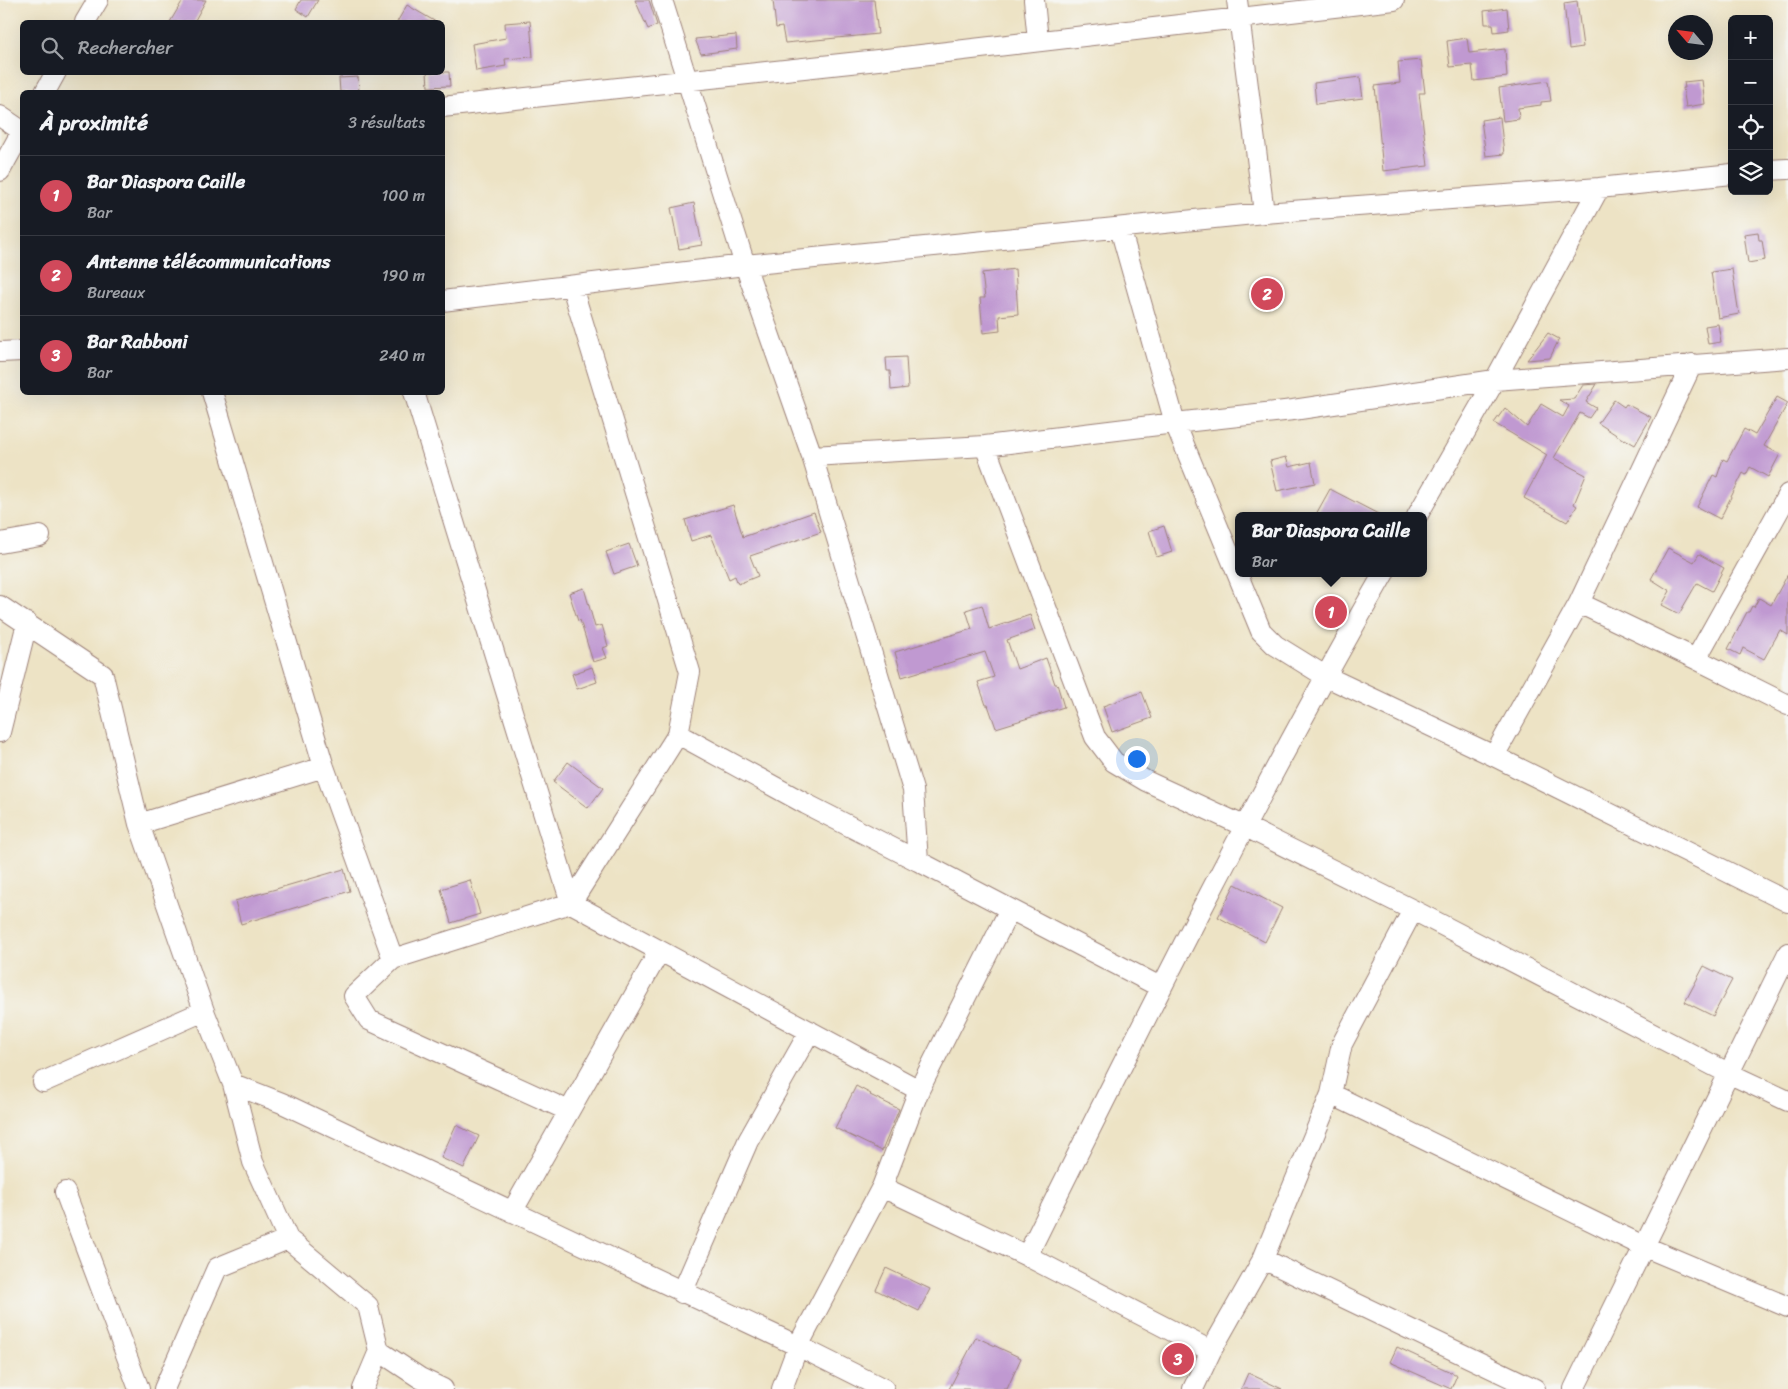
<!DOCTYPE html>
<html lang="fr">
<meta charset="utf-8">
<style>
:root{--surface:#171b24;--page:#242831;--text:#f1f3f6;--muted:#9ea1a6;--line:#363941;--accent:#d1495b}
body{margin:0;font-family:Sriracha,sans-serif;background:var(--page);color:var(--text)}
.controls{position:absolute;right:15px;top:15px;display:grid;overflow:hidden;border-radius:8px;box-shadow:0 5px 20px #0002}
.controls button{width:45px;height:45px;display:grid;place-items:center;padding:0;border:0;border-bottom:1px solid var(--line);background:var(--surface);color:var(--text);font:25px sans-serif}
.compass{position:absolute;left:1668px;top:15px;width:45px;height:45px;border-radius:50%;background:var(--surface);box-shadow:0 5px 20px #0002;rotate:298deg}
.you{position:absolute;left:1136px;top:758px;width:18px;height:18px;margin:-12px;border:4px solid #fff;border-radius:50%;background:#1a73e8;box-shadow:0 0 0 8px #1a73e833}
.badge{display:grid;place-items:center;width:32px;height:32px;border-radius:50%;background:var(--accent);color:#fff;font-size:16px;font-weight:700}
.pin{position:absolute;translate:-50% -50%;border:2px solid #fff;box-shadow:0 1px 5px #0006}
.popup{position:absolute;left:1235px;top:512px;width:192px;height:65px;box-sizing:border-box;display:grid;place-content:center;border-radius:8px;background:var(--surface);filter:drop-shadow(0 1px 4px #0005);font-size:16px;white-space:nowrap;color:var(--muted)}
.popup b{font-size:19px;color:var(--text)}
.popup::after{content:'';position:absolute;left:50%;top:100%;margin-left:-10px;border:10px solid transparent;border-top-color:var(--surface)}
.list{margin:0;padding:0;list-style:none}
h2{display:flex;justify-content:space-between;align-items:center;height:65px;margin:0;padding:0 20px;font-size:21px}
h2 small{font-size:16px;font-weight:400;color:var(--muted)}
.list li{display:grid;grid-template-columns:32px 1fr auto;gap:15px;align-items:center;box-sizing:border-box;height:80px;padding:0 20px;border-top:1px solid var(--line)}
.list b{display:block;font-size:19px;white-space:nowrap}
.list p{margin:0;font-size:16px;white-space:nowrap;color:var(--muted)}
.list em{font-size:16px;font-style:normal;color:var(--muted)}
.icon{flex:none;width:28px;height:28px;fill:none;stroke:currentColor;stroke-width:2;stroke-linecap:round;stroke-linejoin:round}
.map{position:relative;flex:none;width:1788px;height:1389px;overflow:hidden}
.search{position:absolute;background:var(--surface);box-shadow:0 5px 20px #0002;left:20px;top:20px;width:425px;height:55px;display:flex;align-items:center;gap:12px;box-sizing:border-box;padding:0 18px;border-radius:8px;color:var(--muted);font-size:19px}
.panel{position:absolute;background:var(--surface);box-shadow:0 5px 20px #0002;left:20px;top:90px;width:425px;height:305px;border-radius:8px}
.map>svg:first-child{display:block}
.building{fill:#c099d1}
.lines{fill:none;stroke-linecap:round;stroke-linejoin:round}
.minor-casing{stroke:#9c8178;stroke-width:22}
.minor{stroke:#fff;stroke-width:20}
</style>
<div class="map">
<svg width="1788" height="1389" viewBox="0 0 1788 1389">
<rect width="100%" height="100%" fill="#f6f6f2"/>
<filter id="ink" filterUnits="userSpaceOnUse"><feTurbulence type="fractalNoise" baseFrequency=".02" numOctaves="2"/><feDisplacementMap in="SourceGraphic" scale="10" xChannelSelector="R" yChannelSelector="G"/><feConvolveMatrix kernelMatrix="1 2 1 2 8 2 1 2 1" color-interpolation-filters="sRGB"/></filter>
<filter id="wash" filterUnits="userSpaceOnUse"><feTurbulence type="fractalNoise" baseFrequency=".0096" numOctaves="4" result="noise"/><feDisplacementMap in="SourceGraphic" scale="20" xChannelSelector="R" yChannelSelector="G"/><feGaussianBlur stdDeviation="1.12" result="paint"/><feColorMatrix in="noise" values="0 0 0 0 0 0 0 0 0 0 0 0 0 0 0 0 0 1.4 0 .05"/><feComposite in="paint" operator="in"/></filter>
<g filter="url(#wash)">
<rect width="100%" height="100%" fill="#ede3c5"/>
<g id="blocks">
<path class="building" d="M183,0H206L194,22H170Z
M301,0H318L308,17L296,9Z
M635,0H649L657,25L648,29Z
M773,0H874L878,34L785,43L782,27L776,28Z
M1577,1L1583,47L1569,49L1564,3Z
M407,5L436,22H397Z
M1507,8L1509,30L1494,32L1493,24H1485L1484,11Z
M530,21L533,57L505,59L506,66L476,71L472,44L506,38L505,23Z
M736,35L737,49L701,54L695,39Z
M1467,38L1469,53L1505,49L1507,77L1474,81L1472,65L1450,67L1447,41Z
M1421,60L1425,93H1419L1428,166L1383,171L1375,86L1400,83L1398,62Z
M427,72H449L450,86L428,87Z
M358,77L359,92H340L339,78Z
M1360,77L1363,98L1316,104L1314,83Z
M1702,80L1705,104L1686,107L1683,88H1685L1684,82Z
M1548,81L1551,101L1541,102V105L1518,108L1519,119L1503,121L1499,88Z
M1500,117L1504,154L1486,156L1481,120Z
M694,203L702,245L679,249L671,208Z
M1758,232L1759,240H1762L1765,260L1748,263L1744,234Z
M1015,269L1018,314L999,316L1000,331L983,333L980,298H985L982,273Z
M1732,269L1739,314L1718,318L1711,272Z
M1718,324L1721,342L1708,344L1705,326Z
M1548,333L1559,339L1550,358L1527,360Z
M906,357L908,388L891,390L890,371H887L886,358Z
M1597,384L1586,402L1596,408L1589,418L1580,413L1554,458L1586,475L1574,504L1577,506L1567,522L1524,498L1547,455L1494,423L1505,408L1527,427L1541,404L1563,417L1569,406L1559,400L1574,399L1583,385Z
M1777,397L1788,403L1764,446L1780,454L1768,477L1750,467L1746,475L1743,473L1720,519L1697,507L1713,475L1717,477L1723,459L1727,461L1744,429L1755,435Z
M1614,400L1624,407L1626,404L1651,417L1635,445L1625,439L1624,440L1598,423Z
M1286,457L1289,467L1311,462L1315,483L1277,491L1270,461Z
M1330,489L1382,516H1315Z
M733,505L743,537L814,512L821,532L750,556L758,576L738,584L735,576L729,579L711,535L691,541L685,520Z
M1164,526L1172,552L1157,557L1149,531Z
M629,544L637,566L614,574L606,552Z
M1668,548L1694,562L1699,554L1724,568L1712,591L1697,583L1679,614L1662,605L1670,591L1651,579Z
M1788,574V635L1780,630L1764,659L1743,648L1740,655L1728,649L1747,612H1749L1752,606L1754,607L1759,598L1771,605Z
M584,588L595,627L602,625L608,646L603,648L607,658L593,662L580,620L578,621L569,593Z
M982,605L989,629L1030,615L1035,630L1007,640L1017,669L1046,658L1055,684H1057L1064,707L996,728L988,705H986L978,682L994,677L985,652L902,677L895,652L972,629L966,610Z
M592,667L597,682L577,689L572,674Z
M1142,692L1152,718L1112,732L1103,706Z
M568,762L603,788L588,808L553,782Z
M344,869L350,891L241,924L235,901Z
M470,880L480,914L451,923L441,889Z
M1235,884L1282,908L1265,942L1218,917Z
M1704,966L1732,980L1713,1016L1685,1002Z
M856,1086L871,1094L870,1095L899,1109L882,1151L835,1128Z
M456,1125L479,1136L464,1168L441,1158Z
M886,1268L930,1289L919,1311L876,1290Z
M976,1337L1021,1358L1007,1389H949Z
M1397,1347L1457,1375L1451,1389L1390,1362Z
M1248,1373L1282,1389H1241Z"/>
</g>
</g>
<g filter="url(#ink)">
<use href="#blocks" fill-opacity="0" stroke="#9c8178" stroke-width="1"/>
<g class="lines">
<g class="minor-casing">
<path id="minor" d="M662,0L745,265L812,456L913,790L918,861L1010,909L919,1090L882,1187L798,1346L782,1389
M1034,0L1038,41
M1237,0L1264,213
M85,22L98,0
M45,92L56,72
M442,107L878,60L1394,0
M0,116L22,131
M1769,170L1788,169
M0,171L22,131
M1120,228L1175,423L1261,631L1275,645L1325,676L1494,756L1788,902
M442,301L745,265L1264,213L1599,188L1732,174
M0,352L22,351
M212,392L324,767L393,959
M414,392L571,903L919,1090
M985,446L1095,737L1114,762L1146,781L1246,827L1413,910L1728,1073L1788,1101
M812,456L985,446L1175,423L1293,410L1495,380L1788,358
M1417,516L1495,380L1599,188
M0,543L40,536
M1579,603L1696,659L1788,705
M0,606L103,675L139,824L204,1011L233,1084L253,1162L288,1239L368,1306L379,1351L363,1389
M1696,659L1788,494
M0,732L27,623
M678,734L806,804L918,861
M1494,756L1579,603L1692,364
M139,824L324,767
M1010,909L1160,987
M43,1082L204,1011
M233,1084L282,1103L798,1346L884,1389
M1331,1094L1643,1246L1788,1307
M569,1111L369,1020L354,996L393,959L571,903L678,734L690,672L572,287
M882,1187L1027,1256L1211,1351
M65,1192L139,1389
M512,1212L659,952
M1027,1256C1141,1026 1256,796 1384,573
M1263,1259L1535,1389
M682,1293L748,1141L810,1031
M379,1351L420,1378L443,1389
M164,1389L217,1268L288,1239
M1193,1389L1211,1351L1263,1259L1331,1094L1342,1044L1413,910
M1574,1389L1788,953"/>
</g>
<use href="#minor" class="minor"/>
</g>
</g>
</svg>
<div class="controls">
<button>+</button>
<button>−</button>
<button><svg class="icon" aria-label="locate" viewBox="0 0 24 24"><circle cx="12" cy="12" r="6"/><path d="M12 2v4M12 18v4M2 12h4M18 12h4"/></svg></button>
<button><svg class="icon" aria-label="layers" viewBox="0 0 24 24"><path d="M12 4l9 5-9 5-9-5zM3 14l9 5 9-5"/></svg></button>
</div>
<svg class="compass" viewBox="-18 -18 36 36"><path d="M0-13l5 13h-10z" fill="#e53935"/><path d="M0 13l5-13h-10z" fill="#9ea1a6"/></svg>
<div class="you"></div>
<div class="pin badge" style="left:1331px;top:612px">1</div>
<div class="popup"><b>Bar Diaspora Caille</b>Bar</div>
<div class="pin badge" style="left:1267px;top:294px">2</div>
<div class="pin badge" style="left:1178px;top:1359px">3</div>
<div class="search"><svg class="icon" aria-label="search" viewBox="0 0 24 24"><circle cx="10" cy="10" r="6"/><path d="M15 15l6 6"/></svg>Rechercher</div>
<section class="panel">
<h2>À proximité<small>3 résultats</small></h2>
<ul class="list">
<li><span class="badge">1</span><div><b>Bar Diaspora Caille</b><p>Bar</p></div><em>100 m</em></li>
<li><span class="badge">2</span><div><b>Antenne télécommunications</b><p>Bureaux</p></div><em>190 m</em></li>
<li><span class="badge">3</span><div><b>Bar Rabboni</b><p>Bar</p></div><em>240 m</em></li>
</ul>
</section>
</div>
